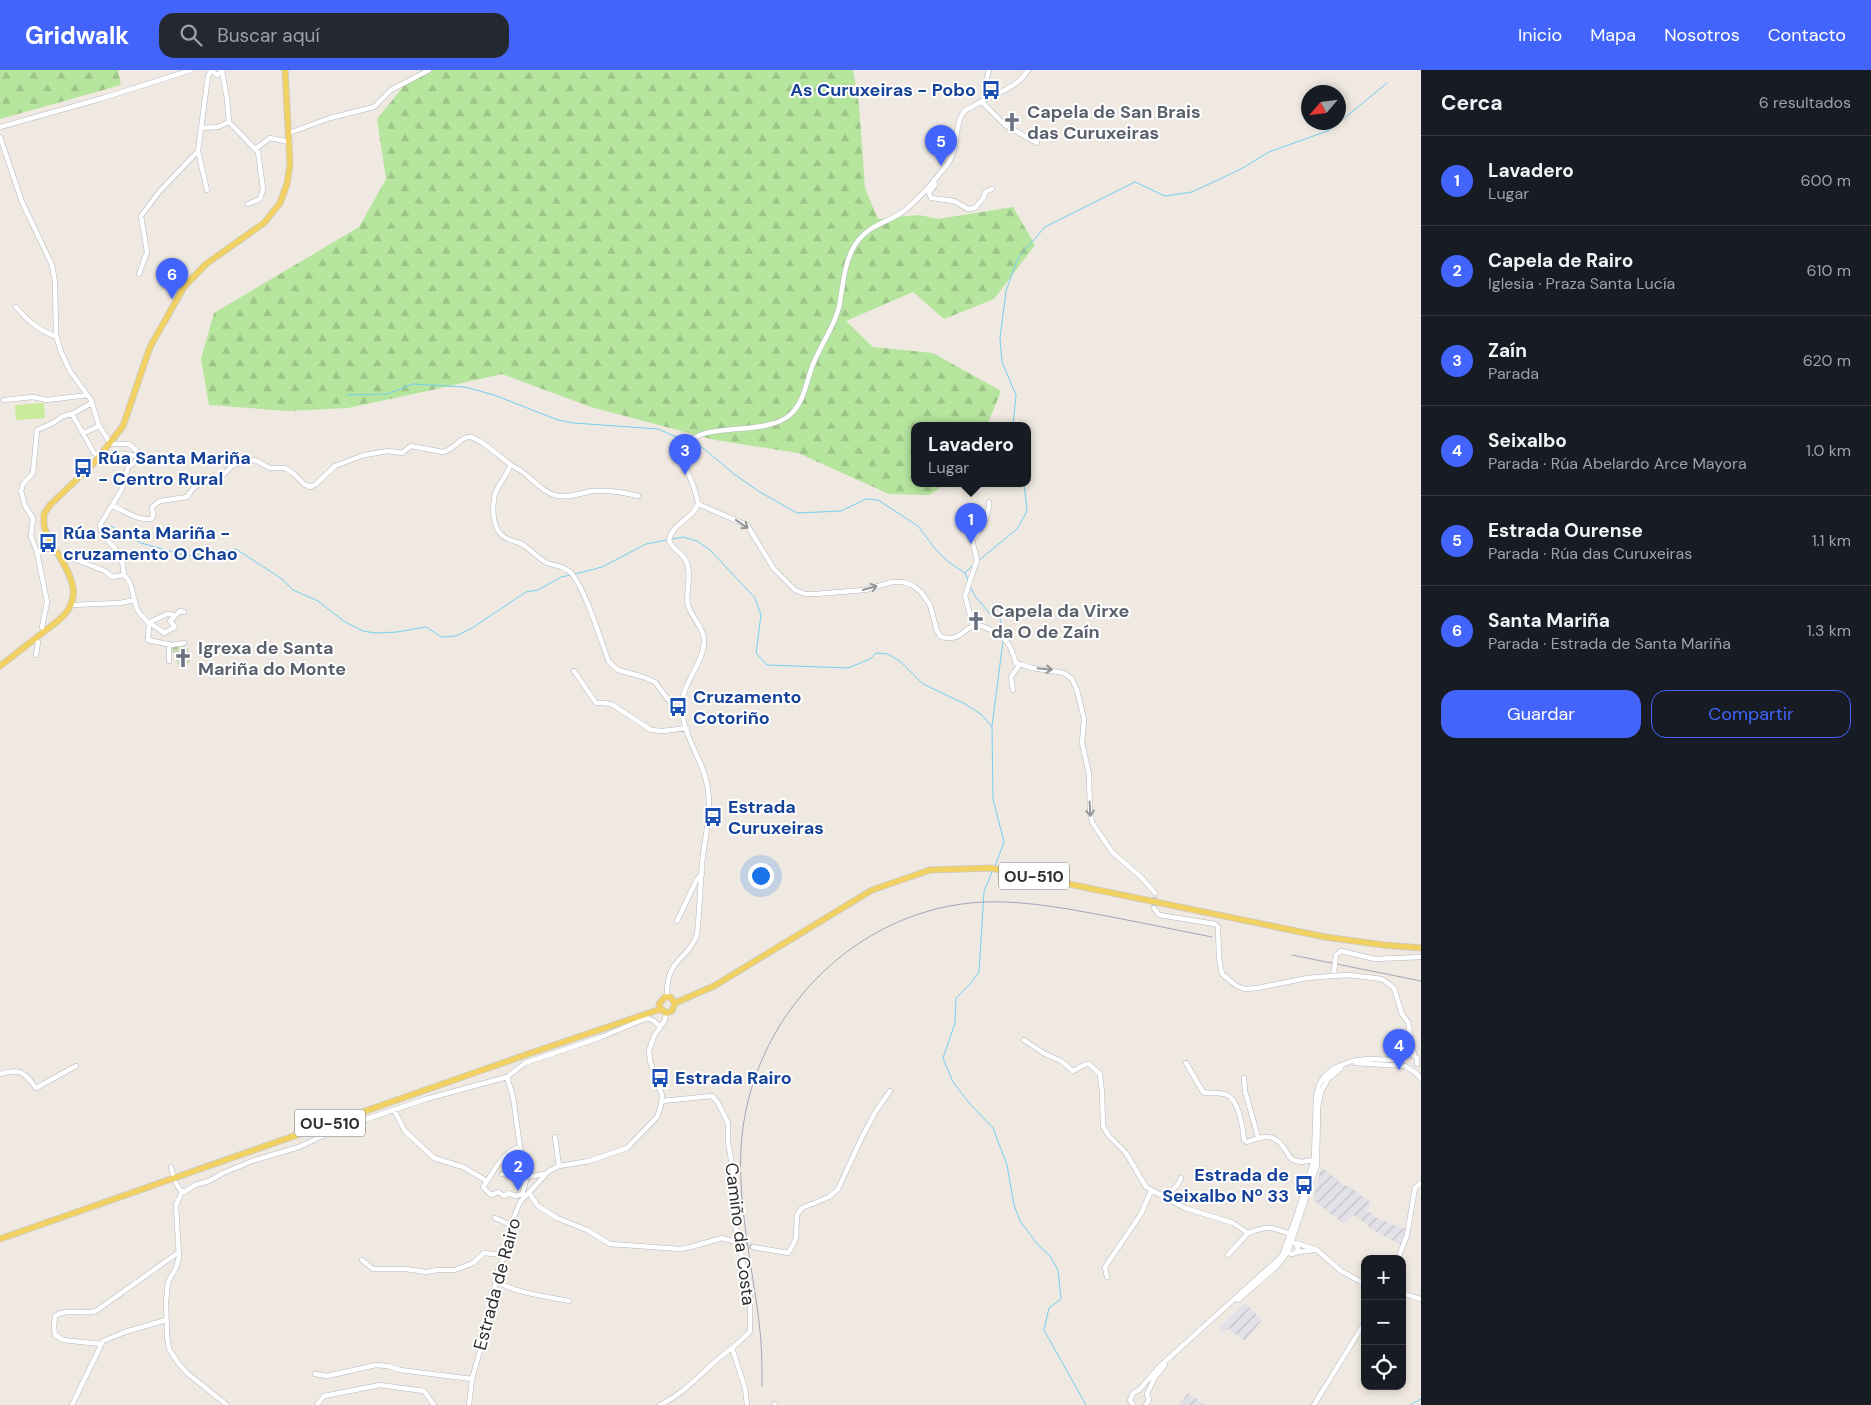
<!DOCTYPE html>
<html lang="es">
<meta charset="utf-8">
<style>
:root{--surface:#171b24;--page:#242831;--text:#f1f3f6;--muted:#9ea1a6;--line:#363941;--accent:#4264fb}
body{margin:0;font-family:"DM Sans",sans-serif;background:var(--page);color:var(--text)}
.controls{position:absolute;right:15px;bottom:15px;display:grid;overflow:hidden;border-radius:10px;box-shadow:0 2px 8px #0003}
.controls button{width:45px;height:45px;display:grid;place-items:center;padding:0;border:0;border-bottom:1px solid var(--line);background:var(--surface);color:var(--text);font:25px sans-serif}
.compass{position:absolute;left:1301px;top:15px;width:45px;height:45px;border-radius:50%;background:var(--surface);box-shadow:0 2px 8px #0003;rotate:242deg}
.you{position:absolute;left:760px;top:805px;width:18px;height:18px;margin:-12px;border:4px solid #fff;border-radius:50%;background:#1a73e8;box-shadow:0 0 0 8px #1a73e833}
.badge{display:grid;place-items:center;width:32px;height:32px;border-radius:50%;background:var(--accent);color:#fff;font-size:16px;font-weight:700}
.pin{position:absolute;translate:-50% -41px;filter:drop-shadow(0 1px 2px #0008)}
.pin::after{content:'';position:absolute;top:26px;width:18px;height:15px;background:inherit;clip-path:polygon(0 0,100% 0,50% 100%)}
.popup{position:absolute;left:911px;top:352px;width:120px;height:65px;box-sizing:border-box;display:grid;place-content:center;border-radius:10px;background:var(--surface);filter:drop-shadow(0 1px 4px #0005);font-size:16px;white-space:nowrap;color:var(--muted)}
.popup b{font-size:19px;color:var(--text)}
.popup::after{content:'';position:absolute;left:50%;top:100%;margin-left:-10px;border:10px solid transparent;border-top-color:var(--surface)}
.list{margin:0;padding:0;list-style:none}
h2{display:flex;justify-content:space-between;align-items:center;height:65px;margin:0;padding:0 20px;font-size:21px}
h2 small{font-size:16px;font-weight:400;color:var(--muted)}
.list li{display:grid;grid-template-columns:32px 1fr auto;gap:15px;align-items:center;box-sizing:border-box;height:90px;padding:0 20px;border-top:1px solid var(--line)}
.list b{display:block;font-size:19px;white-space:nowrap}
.list p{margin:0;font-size:16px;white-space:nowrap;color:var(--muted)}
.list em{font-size:16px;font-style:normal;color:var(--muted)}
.actions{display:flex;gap:10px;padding:15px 20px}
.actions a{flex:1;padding:11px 0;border:1px solid var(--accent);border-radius:15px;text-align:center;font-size:18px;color:var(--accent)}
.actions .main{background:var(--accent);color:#fff}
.icon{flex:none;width:28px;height:28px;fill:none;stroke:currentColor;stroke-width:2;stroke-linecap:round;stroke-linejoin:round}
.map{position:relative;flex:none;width:1421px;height:1335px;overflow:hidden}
header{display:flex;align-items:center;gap:30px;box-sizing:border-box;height:70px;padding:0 25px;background:var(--accent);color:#fff}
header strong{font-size:24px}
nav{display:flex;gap:28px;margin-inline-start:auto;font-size:18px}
.search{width:350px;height:45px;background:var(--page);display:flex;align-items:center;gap:12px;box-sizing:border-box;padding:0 18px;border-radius:15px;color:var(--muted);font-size:19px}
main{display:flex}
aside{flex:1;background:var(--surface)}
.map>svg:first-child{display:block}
.industrial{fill:url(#industrial-furrows)}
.forest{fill:url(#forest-firs)}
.cemetery{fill:url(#cemetery-stones)}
.pitch{fill:#c9ec9a}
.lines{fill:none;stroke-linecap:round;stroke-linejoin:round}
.stream{stroke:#75cff0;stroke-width:1}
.minor-tunnel{stroke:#c8c4bd;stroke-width:4.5;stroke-dasharray:4.5 2;stroke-linecap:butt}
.minor-casing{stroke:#b4b7c1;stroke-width:5.5}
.major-casing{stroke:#c9c9c9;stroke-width:7}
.minor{stroke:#fff;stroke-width:4.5}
.major{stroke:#f2d163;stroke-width:5.5}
.rail{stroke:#a3a6b8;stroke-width:1}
.minor-bridge-casing{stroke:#b4b7c1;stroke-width:5.5;stroke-linecap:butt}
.minor-bridge{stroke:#fff;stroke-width:4.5}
.oneway{stroke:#969696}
.labels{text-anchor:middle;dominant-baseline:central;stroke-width:4;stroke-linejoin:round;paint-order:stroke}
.shield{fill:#fff;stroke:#6d6d6d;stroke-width:1}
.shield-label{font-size:16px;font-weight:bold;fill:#2e2e2e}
.transit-label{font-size:18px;font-weight:bold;fill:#164399;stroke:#fff;text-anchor:start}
.worship-label{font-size:18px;font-weight:bold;fill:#5b616d;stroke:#fff;text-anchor:start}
.street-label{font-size:18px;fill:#2e2e2e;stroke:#fff}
</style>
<header>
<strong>Gridwalk</strong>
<div class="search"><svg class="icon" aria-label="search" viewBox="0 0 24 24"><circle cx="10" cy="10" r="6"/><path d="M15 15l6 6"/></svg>Buscar aquí</div>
<nav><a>Inicio</a><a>Mapa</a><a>Nosotros</a><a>Contacto</a></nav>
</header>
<main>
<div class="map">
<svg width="1421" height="1335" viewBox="0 0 1421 1335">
<defs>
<pattern id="industrial-furrows" width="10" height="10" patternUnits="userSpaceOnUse" patternTransform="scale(1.25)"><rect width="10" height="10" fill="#e3e1e8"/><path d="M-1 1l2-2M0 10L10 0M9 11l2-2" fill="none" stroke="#c3c1c7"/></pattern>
<pattern id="forest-firs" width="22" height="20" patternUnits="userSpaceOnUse" patternTransform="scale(1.25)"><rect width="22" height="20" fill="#b6e59e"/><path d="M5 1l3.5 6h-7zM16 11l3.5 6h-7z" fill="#9dc588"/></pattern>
<pattern id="cemetery-stones" width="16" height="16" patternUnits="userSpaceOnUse" patternTransform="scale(1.25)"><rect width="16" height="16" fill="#c8d9b8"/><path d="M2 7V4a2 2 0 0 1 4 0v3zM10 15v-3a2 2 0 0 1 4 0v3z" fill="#acbb9e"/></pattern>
</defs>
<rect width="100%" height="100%" fill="#efe9e1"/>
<path class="industrial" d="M1321,1097L1345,1116H1349L1371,1133L1366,1140L1379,1149L1405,1159L1401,1175L1371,1159L1359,1148L1353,1145L1344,1154L1313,1130Z
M1245,1233L1262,1250L1245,1271L1228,1259L1223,1262L1219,1257Z
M1188,1323L1205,1335H1179Z"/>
<path class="forest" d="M0,0H118L121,15L0,49Z
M422,0H853L859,35L865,118L878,149L919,145L938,149L1013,137L1035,175L994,229L944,249L913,222L846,251L873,277L933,283L1001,321L987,355H915V413H948L929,425L889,424L798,383L715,370L591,337L502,304L432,320L348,338L287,341L209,335L201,289L214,243L359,157L386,109L377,49L407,12Z"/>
<path class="cemetery" d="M185,574V578H188L190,591L186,596L179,597L174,584L170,578Z"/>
<path class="pitch" d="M44,333L45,348L16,350L15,335Z"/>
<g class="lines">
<path class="stream" d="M347,325L387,324L413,314L465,317L494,325L558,350L574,353L658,359L688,372
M1013,355L1016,325L1002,292L1000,268L1006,221L1018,188L1045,157L1135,112L1165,126L1192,122L1241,99L1269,82L1330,60L1387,13
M691,373L703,378L734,404L760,422L797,443L841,441L866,429L878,430L918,456L936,480L950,493L965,503L968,510
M111,456L141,473L187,486L236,479L282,509L293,520L318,531L345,552L363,561L375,563L397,562L426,557L442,567L456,566L472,558L526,522L538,520L561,507L571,505
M978,491L1017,459L1027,441L1024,413
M965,503L973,495
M575,504L602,497L646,474L683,467L697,471L710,480L755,528L761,545L756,583L767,595L848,598L870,589L876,583L888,584L901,592L923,614L965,634L982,645L992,657L993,729L1004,772L995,796
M970,516L975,526L990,544L1000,549L1004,561L1003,567
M992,656L1003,571
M992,802L984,821L979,902L970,914L956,928L955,953L943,988L953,1012L970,1034L993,1058L1007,1095L1014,1135L1020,1151L1038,1175L1050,1186L1058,1200L1061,1229L1049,1238L1044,1260L1086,1335
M1410,1335L1421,1329"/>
<path class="minor-tunnel" d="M1154,838L1155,823
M743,1174L753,1177"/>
<g class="minor-casing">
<path id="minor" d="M211,0L217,5L223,0
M222,1L227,29L229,52L258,82L263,119L260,129L248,134
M987,28L986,12L989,0
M981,31L1005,55L1037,73
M0,57L103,28L191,0
M201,58L218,57L229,52
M289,63L330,48L374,37L391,20L429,0
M0,67L22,132L52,195L55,212L56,265L61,282L70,301L91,330L99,356L111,374H129L139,383L138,390L128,397L122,419L100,455C101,469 114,474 120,485C123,491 123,499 124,505
M255,79L270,68L290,72
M198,81L207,120
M934,110L935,115L929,123L931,128L954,131L968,139L975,138L984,127L985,122L992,119
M139,204L147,182L141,146L159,122L198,81L208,6L211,1
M164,205L177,202L184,217
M16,237C29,252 37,259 57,267
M4,330L33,327L47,330L88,325
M72,344L94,383L103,389C115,381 125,383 139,387
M84,363L99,356
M510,395C507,408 495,416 494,429C492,443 493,463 508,469C514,472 520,472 525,476C532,481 539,489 547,493C555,496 565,496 571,503C585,518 601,571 609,592L618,600L643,607L655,612L675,639H682
M698,434L747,455L774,499L795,520L805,524H815L865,520L892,512H903L912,515L921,522L930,535L937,561L941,567C959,571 959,563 973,556C982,552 1005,567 1009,575C1012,580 1014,587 1016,593L1032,598L1064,603L1072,609L1077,620L1084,649L1082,673L1089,704L1090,742L1092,752L1112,782L1142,808L1155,823
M112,436C124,440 138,451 151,449L153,446L152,437L160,431L187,427C196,412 202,413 218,410L233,395L255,390L270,398H285L293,403L304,414L310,417L316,414L335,396L364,385L388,381L402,383L411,376L443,382C454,380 459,368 468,367C479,366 500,388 510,394C513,397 517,398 520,400C532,408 542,423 558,426C569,428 581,423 592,421C608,420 623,422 638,426
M37,482L54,477
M61,487L64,485L105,501L112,507L124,505
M124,505C134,513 132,528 137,539C143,551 154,555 164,563L175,557L170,551L180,541L184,542
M71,535L120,533L135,530
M148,553L167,544L175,545
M149,554L148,570L172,575L184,573
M973,556L965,526L977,490L972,470C982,458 989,449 989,432
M44,562L42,557L47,532L37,482L31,466L33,448L25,436L21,421L23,414L33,403L37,360L53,353L63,346L72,344L92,333
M35,569L38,572L36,585
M169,574V591
M574,601L596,633H605L613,635L651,660L663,661L687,658
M1013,620L1011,607L1020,594
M1154,838L1159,845L1215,854L1218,857L1219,888L1222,904L1237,916L1245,919L1258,918L1307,908L1332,906L1349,905L1382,909L1394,918L1402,944L1408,952L1414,985
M677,851L697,809L702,804
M1336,885L1341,881L1375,889L1421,887
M667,927C666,887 686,893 697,865C700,838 700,811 703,785C706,763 711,742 708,720C705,692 682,666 682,637C681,613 705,593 704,569C703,556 691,547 688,535C685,521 692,507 687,493C684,483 672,480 669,470C672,453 693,449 698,434C697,415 677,391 686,376C700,350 766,368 791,344C806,329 806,310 814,292C822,273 834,257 839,237C843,217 844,192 855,175C868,155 884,154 901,143C918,131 933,112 946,96C961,77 953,57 963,43C965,40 969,38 972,37C991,25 1017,19 1028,0
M1024,970L1045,984L1061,991L1073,1001L1086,994H1089L1100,1004L1102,1022L1103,1056L1109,1066L1126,1083L1146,1117L1185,1138L1233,1153L1248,1163C1269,1156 1269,1156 1290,1164
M1186,993L1203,1022C1210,1024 1220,1022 1227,1025C1239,1030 1243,1059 1244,1070L1247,1072C1265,1065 1275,1063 1286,1081C1288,1085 1289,1087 1293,1090L1301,1092L1314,1090
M1355,993L1405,996L1416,1003L1421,1009
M0,1004C21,998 24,1002 36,1018L76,996
M507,1007L513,1027L520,1077L526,1101L527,1107L522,1125
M1244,1008L1245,1021L1258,1067
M394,1040L405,1061L434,1088L463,1097L487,1111L483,1117L491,1125L498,1122L504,1126L509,1123L515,1126L522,1124
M555,1067L559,1096
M171,1097L173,1105
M502,1104L527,1107L545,1104
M487,1111C496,1098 504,1081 520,1077
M176,1113L180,1120L184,1122L195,1115L209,1111L223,1103L252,1091L299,1077L337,1059L426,1029L507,1007L525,993L599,968L647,948L654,951L660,957
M182,1122L176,1135L179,1187L176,1198L168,1212L166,1232L167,1265L169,1279L179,1294L187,1303L227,1335
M529,1123L538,1136L557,1148L587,1160L610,1174L680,1179L691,1177L722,1168L743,1174
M1166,1127L1178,1114L1181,1108
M495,1148L511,1155
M1296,1173L1317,1180L1341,1201L1365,1214
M753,1177L788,1183L793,1175L796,1168L797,1145L802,1138L829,1127L838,1119L863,1065L876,1041L890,1021
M1287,1181L1291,1184L1296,1183L1298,1178L1295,1173
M1297,1182L1314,1180
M1228,1185L1248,1163
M1398,1189L1407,1165L1415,1118L1421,1113
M362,1190L373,1199H406L426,1202L438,1200H455L473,1193L484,1183L504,1185
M1107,1207L1105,1197L1141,1144L1151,1121
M496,1211C518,1224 545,1226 569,1231
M1402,1223L1421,1229
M1238,1230L1276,1197L1288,1182L1317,1095L1318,1037L1321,1022L1328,1009L1341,998
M101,1274L63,1270L55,1265L54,1256L55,1246C66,1238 83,1245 96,1241L179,1182
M732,1278L745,1318L747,1335
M315,1304L327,1306L376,1295L388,1296L400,1300L472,1309
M72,1335L103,1271L125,1262L166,1250
M317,1335L324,1326L380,1315L424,1321L434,1335
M469,1335L472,1309L489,1249L497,1204L507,1179L512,1152L520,1132L549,1101L559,1096L589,1091L627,1078L657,1047L661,1036L662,1025L650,991L649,981L654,966L665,950L666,943
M660,1335C686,1322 697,1307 718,1289C729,1280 741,1272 750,1261V1227L734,1149L735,1113L728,1072V1053L718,1033L712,1026L662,1031
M775,1335V1334
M1133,1335L1130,1330L1133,1323L1139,1320L1159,1297L1282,1186L1298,1141L1314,1090L1316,1026L1319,1015L1324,1007L1334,998L1352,991L1368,989L1394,990L1412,984L1417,988V994
M1146,1335L1149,1330L1147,1324L1155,1307L1165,1295
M1314,1335L1365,1252"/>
</g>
<g class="major-casing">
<path id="major" d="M0,596L59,550C95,519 53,487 44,456V444L50,435L95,392L123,356L150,277L184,217L206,194L264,153L280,133L287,114L290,94L285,0
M675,933L714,916L872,820L930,800L991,798L1325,867L1384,875L1421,878
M661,939L659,934L665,927H670L675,933
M661,939L666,943L672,941L675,933
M0,1169L531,983L661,939"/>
</g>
<use href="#minor" class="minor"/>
<use href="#major" class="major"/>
<path class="rail" d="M1292,885L1421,911
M762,1316C762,1294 762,1273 759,1252C752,1194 738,1137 741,1078C748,949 854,837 985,832C1015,831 1044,835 1074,840C1120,848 1166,858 1212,867"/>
<g class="minor-bridge-casing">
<path id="minor-bridge" d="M1334,901L1336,885"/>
</g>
<use href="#minor-bridge" class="minor-bridge"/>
</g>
<defs><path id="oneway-shaft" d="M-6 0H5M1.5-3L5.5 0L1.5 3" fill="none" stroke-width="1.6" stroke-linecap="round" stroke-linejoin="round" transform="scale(1.25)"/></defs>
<g class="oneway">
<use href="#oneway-shaft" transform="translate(742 454) rotate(34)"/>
<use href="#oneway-shaft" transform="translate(870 518) rotate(-16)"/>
<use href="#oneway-shaft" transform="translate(1045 599) rotate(6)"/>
<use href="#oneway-shaft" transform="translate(1090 739) rotate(87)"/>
</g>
<defs>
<g id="bus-bare" transform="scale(1.5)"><path d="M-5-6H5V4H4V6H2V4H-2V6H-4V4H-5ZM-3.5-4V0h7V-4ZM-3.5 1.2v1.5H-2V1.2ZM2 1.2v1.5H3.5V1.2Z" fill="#1a4fb4" stroke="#fff" stroke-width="2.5" paint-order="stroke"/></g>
<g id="church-bare" transform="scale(1.5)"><path d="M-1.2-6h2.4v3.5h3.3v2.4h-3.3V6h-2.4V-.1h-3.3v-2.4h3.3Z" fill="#6b7280" stroke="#fff" stroke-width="2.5" paint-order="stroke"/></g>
</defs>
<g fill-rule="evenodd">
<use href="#bus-bare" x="991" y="20"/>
<use href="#church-bare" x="1012" y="52"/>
<use href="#bus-bare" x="83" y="398"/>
<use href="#bus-bare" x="48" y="473"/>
<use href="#church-bare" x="976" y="551"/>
<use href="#church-bare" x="183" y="588"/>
<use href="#bus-bare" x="678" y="637"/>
<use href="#bus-bare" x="713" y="747"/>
<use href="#bus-bare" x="660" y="1008"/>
<use href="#bus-bare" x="1304" y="1115"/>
</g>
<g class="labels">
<g class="shield">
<rect x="999" y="792.5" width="70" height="27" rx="4"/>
<rect x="295" y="1039.5" width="70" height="27" rx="4"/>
</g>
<g class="shield-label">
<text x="1034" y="806">OU-510</text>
<text x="330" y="1053">OU-510</text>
</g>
<g class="transit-label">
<text x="976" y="20" text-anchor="end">As Curuxeiras - Pobo</text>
<text x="98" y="388">Rúa Santa Mariña<tspan x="98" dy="21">- Centro Rural</tspan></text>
<text x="63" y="463">Rúa Santa Mariña -<tspan x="63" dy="21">cruzamento O Chao</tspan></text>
<text x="693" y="627">Cruzamento<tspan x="693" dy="21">Cotoriño</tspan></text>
<text x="728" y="737">Estrada<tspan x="728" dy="21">Curuxeiras</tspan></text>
<text x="675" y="1008">Estrada Rairo</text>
<text x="1289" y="1105" text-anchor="end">Estrada de<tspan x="1289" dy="21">Seixalbo Nº 33</tspan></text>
</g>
<g class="worship-label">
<text x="1027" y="42">Capela de San Brais<tspan x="1027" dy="21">das Curuxeiras</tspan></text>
<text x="991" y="541">Capela da Virxe<tspan x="991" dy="21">da O de Zaín</tspan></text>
<text x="198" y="578">Igrexa de Santa<tspan x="198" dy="21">Mariña do Monte</tspan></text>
</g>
<g class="street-label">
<text transform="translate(740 1164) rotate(83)">Camiño da Costa</text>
<text transform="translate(497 1214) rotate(-75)">Estrada de Rairo</text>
</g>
</g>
</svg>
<div class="controls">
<button>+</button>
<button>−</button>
<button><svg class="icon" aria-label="locate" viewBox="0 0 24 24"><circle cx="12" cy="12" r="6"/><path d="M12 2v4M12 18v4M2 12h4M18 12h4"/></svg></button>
</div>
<svg class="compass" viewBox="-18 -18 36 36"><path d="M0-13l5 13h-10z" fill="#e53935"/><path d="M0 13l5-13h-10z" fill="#9ea1a6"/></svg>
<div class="you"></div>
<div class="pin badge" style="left:971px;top:474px">1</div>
<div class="popup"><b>Lavadero</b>Lugar</div>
<div class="pin badge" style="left:518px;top:1121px">2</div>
<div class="pin badge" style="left:685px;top:405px">3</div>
<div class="pin badge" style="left:1399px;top:1000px">4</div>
<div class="pin badge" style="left:941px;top:96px">5</div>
<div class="pin badge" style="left:172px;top:229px">6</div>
</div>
<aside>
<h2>Cerca<small>6 resultados</small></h2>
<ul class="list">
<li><span class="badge">1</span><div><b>Lavadero</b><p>Lugar</p></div><em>600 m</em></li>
<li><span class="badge">2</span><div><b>Capela de Rairo</b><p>Iglesia · Praza Santa Lucía</p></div><em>610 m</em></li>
<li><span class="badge">3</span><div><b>Zaín</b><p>Parada</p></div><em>620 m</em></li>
<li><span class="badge">4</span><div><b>Seixalbo</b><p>Parada · Rúa Abelardo Arce Mayora</p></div><em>1.0 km</em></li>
<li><span class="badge">5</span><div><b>Estrada Ourense</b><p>Parada · Rúa das Curuxeiras</p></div><em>1.1 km</em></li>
<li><span class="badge">6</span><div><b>Santa Mariña</b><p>Parada · Estrada de Santa Mariña</p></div><em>1.3 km</em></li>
</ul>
<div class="actions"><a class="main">Guardar</a><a>Compartir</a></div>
</aside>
</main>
